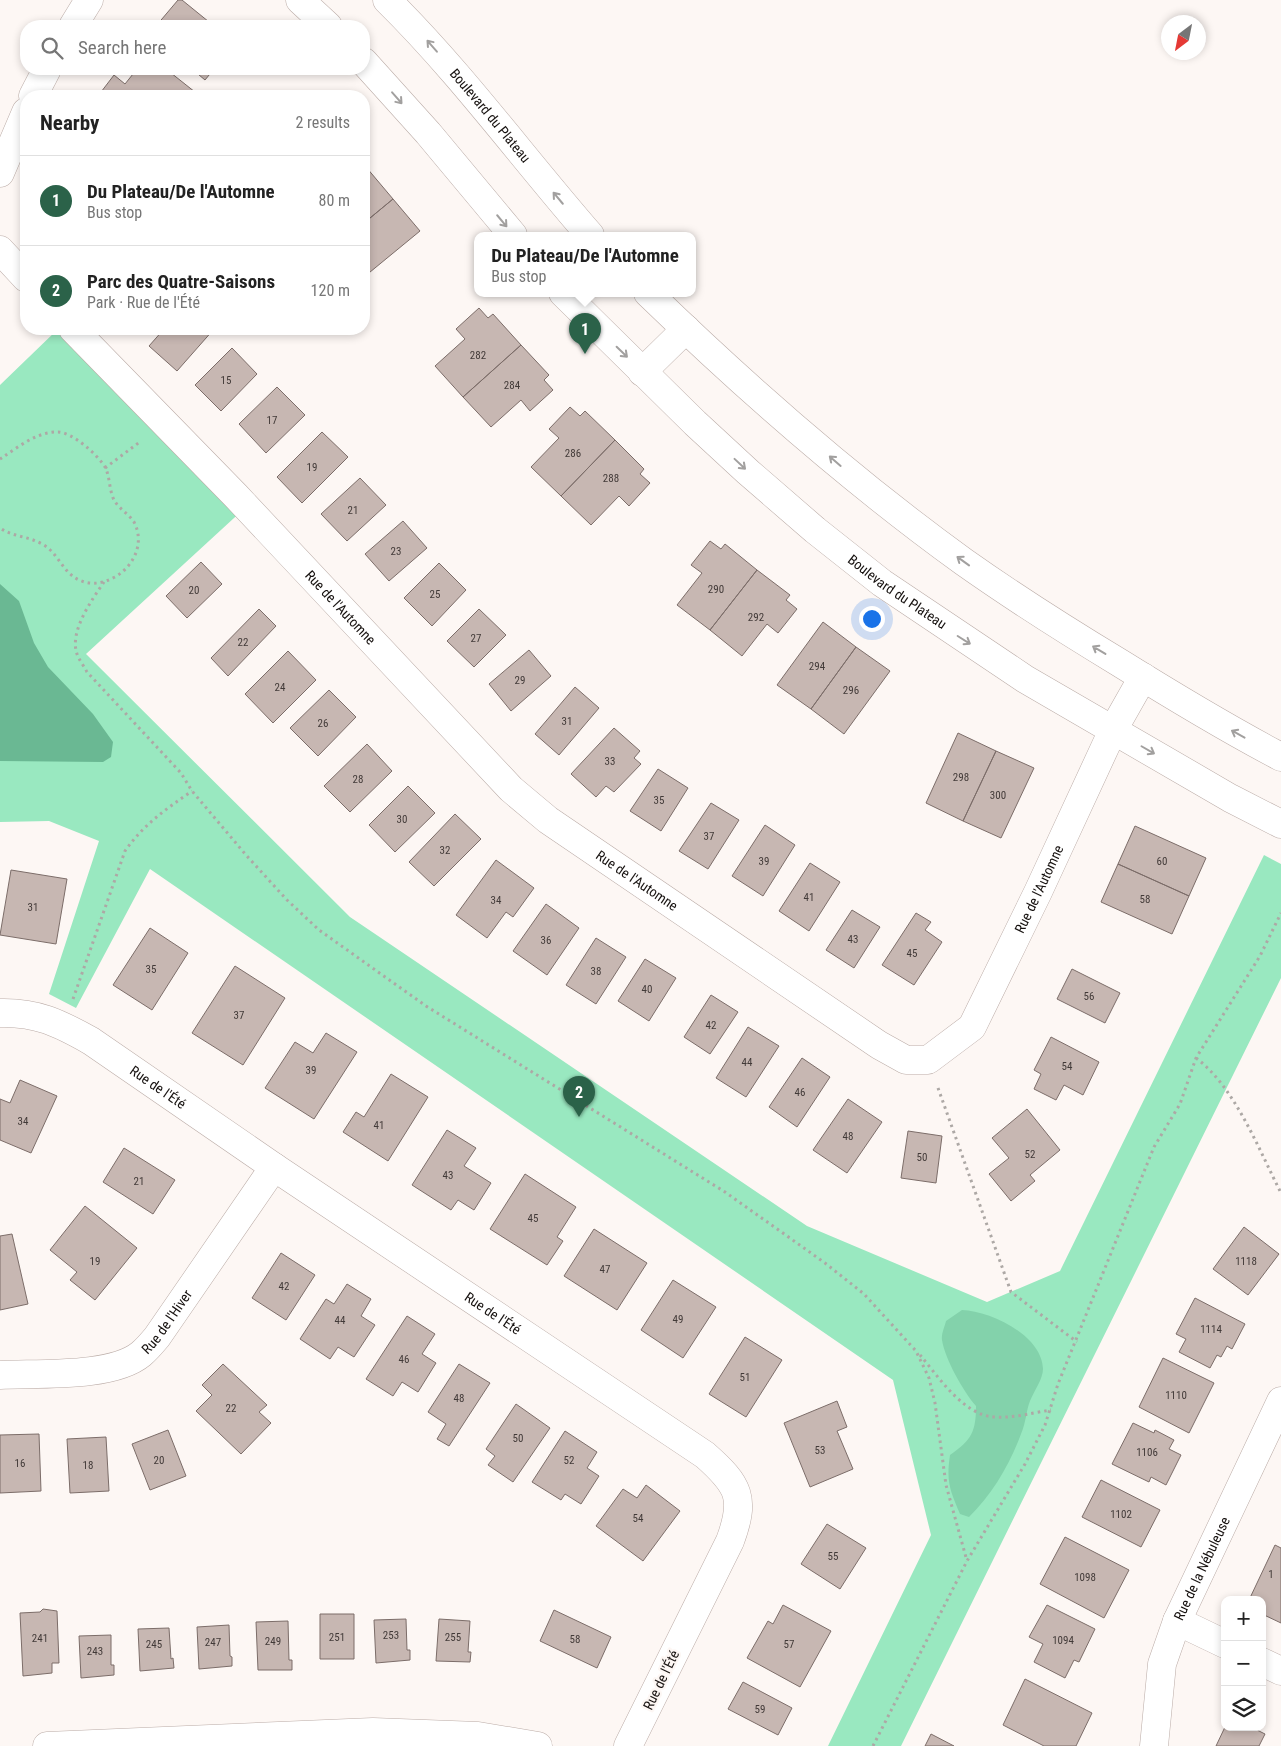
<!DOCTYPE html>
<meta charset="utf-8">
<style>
:root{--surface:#fff;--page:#f2f2f2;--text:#222;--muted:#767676;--line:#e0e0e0;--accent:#2b6249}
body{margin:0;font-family:"Roboto Condensed",sans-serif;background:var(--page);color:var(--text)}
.controls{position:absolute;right:15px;bottom:15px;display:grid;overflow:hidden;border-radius:10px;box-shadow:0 2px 8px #0003}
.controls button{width:45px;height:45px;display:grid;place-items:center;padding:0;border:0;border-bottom:1px solid var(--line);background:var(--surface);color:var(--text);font:25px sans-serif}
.compass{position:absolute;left:1161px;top:15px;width:45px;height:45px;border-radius:50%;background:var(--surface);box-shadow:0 2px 8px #0003;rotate:212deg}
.you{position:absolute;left:871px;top:618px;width:18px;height:18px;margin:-12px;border:4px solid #fff;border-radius:50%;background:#1a73e8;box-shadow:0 0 0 8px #1a73e833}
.badge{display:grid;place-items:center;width:32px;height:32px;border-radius:50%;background:var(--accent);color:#fff;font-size:16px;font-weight:700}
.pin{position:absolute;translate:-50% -41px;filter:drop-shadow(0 1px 2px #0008)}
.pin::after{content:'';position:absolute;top:26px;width:18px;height:15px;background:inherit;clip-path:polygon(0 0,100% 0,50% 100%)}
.popup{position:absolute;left:474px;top:232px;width:222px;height:65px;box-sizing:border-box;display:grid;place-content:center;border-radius:10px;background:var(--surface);filter:drop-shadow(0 1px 4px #0005);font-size:16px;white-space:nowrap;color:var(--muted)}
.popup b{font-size:19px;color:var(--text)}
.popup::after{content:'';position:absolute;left:50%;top:100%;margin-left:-10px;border:10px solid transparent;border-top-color:var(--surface)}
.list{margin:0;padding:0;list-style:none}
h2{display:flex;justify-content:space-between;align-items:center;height:65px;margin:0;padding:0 20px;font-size:21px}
h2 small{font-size:16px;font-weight:400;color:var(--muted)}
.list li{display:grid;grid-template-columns:32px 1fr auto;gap:15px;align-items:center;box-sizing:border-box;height:90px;padding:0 20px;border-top:1px solid var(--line)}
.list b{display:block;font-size:19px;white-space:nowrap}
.list p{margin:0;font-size:16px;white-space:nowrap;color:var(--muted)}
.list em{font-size:16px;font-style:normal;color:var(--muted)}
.icon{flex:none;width:28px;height:28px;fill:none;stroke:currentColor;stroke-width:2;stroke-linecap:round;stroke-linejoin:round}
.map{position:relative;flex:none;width:1281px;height:1746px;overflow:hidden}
.search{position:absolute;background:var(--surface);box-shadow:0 2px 8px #0003;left:20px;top:20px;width:350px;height:55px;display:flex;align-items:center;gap:12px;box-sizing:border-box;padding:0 18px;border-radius:20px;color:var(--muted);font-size:19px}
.panel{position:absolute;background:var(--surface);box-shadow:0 2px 8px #0003;left:20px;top:90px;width:350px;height:245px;border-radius:20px}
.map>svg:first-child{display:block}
.green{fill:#99e8c0}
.forest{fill:#83d2ab}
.water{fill:#6ab893}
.building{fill:#c7b7b2;stroke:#7c6d69}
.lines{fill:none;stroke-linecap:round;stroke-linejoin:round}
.street-casing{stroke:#bbaca7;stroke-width:29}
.secondary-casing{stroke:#bbaca7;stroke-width:29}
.path{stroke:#ada8a5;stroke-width:3;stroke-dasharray:2.5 4;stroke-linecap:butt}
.street{stroke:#fff;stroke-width:28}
.secondary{stroke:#fff;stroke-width:28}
.oneway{stroke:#a2a09f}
.labels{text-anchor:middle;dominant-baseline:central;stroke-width:4.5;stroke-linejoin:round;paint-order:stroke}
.number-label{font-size:11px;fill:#423a38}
.street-label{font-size:14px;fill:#16110f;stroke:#fdf7f4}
</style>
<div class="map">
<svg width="1281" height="1746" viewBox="0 0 1281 1746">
<rect width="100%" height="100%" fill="#fdf7f4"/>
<path class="green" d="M58,329H73L246,507L86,654L350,917L807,1226L987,1302L1060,1271L1264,855L1281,864V978L901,1746H828L931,1535L893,1380L150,869L76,1008L49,994L99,841L49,821L0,822V385Z"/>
<path class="forest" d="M962,1310C990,1311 1042,1335 1043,1369C1043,1379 1034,1391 1030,1401C1026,1411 1026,1423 1021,1434C1010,1464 992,1495 969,1517L960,1514C950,1490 946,1482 950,1455C972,1440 976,1431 976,1406C963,1391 945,1359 942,1340C941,1334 945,1326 946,1321Z"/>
<path class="water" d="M0,584L19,601L34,643L48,667L93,714L113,742L111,757L103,762L0,761Z"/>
<path class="building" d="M178,0H182L214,26H156Z
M137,69H166L200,96H98L114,75L125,84Z
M192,69H214L205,80Z
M300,91L305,96H294Z
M366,167L393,199L364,223V169Z
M393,199L420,231L364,277V223Z
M479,308L488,318L493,314L521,345L463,397L435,366L465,339L456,329Z
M164,329H214L177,371L149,346Z
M521,345L549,375L544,380L553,390L530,411L521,400L491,427L463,397Z
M232,348L257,374L221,411L195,385Z
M277,387L305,415L266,453L239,424Z
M570,407L580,416L585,411L615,440L561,496L531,467L559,438L549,429Z
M322,432L348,457L302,503L277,477Z
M615,440L644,469L640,474L650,483L629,506L619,496L591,525L561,496Z
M360,478L386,505L347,541L321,514Z
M403,521L427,548L389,581L365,554Z
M710,541L721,549L725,544L757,570L710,630L677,605L702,573L691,565Z
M201,562L222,584L187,618L166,596Z
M439,563L466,590L432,626L404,598Z
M757,570L790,595L786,600L797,609L778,633L767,624L742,656L710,630Z
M259,609L276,626L228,676L211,658Z
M479,609L506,635L474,667L447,641Z
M823,622L856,647L811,709L777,685Z
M856,647L890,671L844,734L811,709Z
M529,650L551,676L511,711L489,684Z
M288,651L316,680L273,723L245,694Z
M575,687L599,708L559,755L535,734Z
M329,690L356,717L318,756L290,728Z
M614,728L640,751L634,758L641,764L614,792L606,786L596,797L571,774Z
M958,733L996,751L963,821L926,803Z
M367,744L392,771L350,812L324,786Z
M996,751L1034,768L1001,838L963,821Z
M658,769L688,788L661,831L630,811Z
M408,786L435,813L395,852L369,825Z
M711,803L739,820L708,869L679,851Z
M455,814L481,839L434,886L409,862Z
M765,825L795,845L763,896L732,876Z
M1135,826L1206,858L1189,896L1118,864Z
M496,860L534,888L513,917L506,912L487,938L456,915Z
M810,863L840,882L809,931L779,911Z
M1118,864L1189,896L1172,934L1101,902Z
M11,870L67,879L56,944L0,935Z
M546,904L579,928L547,975L513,951Z
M852,910L880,927L854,968L826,950Z
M916,913L931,922L925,930L942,942L914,985L882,965Z
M150,928L188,953L152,1010L113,985Z
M596,938L626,957L596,1004L566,985Z
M645,959L676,978L649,1021L618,1001Z
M235,966L285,998L243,1065L192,1033Z
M1072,969L1120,993L1105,1023L1057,999Z
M711,995L738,1012L710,1054L684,1037Z
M748,1027L779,1046L746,1097L716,1078Z
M326,1033L357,1052L314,1119L265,1088L295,1042L313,1053Z
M1051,1037L1099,1062L1083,1095L1064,1085L1056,1100L1034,1089L1041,1074L1034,1070Z
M802,1058L830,1077L797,1127L769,1107Z
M391,1074L428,1097L388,1161L343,1132L356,1112L364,1117Z
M20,1080L57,1096L31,1153L0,1140V1099L10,1103Z
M848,1099L882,1122L847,1173L813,1150Z
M1027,1109L1060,1150L1030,1175L1035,1181L1011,1201L989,1174L1009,1158L992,1138Z
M447,1130L476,1148L464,1166L491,1183L474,1210L458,1200L451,1210L412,1185Z
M908,1131L942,1136L936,1183L901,1178Z
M124,1148L175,1180L153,1214L103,1182Z
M525,1174L576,1207L557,1237L563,1241L547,1265L490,1229Z
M85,1206L137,1248L95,1300L70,1280L77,1272L50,1250Z
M1244,1227L1279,1254L1248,1295L1213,1269Z
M594,1229L647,1263L617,1310L564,1276Z
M12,1234L28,1304L0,1310V1236Z
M281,1253L315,1275L286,1320L252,1298Z
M673,1280L716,1307L683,1358L641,1330Z
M347,1284L371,1299L361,1316L375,1325L354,1357L338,1347L330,1359L300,1339L326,1299L334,1304Z
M1195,1298L1245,1324L1232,1349L1227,1346L1221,1357L1217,1355L1210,1368L1179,1352L1186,1339L1176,1334Z
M407,1316L435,1334L422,1354L436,1363L418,1392L402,1382L393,1396L366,1379Z
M745,1337L782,1360L746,1417L709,1394Z
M1163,1358L1214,1383L1189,1433L1139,1407Z
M223,1364L267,1405L259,1412L271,1423L241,1454L196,1411L212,1395L202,1385Z
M459,1364L490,1383L449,1446L437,1439L446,1424L428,1412Z
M837,1401L847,1427L837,1431L853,1469L810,1487L784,1423Z
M516,1404L550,1428L513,1482L488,1465L495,1456L486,1449Z
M1133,1423L1154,1433L1155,1430L1174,1440L1169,1449L1181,1455L1166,1485L1151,1477L1149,1482L1112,1464Z
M168,1430L186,1476L150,1490L132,1444Z
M565,1431L597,1452L587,1468L599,1476L581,1504L565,1494L561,1500L532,1482Z
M39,1434L41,1491L0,1493V1435Z
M106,1437L109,1491L70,1493L67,1439Z
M1101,1480L1160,1510L1141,1547L1082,1517Z
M646,1485L680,1511L643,1561L596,1526L623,1489L637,1498Z
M827,1524L866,1548L840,1589L801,1564Z
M1065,1537L1129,1570L1104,1618L1040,1584Z
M1275,1545L1281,1548V1623L1262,1614V1600H1249Z
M783,1605L831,1631L800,1687L747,1658L768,1621L773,1624Z
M1047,1605L1095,1629L1079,1662L1074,1660L1065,1678L1034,1662L1043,1644L1029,1637Z
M43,1609L57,1611L59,1663H52V1673L23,1676L20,1613L40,1612Z
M554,1610L611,1637L597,1668L540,1641Z
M320,1614H354V1659H320Z
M406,1619L407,1650H410V1660L376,1663L374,1620Z
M439,1619L470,1621L468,1652H471L470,1662L436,1661Z
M288,1621L289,1660H292V1670H258L256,1622Z
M229,1625L230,1656L232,1657V1666L199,1669L197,1627Z
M169,1628L171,1659L173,1658L174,1668L140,1671L138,1629Z
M111,1635V1665H114V1675L81,1678L79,1636Z
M1025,1679L1092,1713L1076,1746H1044L1003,1725Z
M743,1682L792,1708L778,1735L728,1709Z
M1225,1727H1251L1265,1734L1259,1746H1216Z
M931,1734L954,1746H925Z"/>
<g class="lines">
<g class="street-casing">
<g id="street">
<path d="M73,26L89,0"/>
<path d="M33,96L47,69"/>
<path d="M0,173L26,112"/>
<path d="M0,250L26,278"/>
<path id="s1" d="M73,329L236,496L511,789L548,820L879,1045L906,1060H928L972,1027L1038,892L1113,730L1143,677"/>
<path id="s2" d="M0,1013C37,1012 59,1023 91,1041L274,1167L705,1455C739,1485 746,1498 730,1541L628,1746"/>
<path id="s3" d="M0,1375C38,1373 112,1378 141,1354C147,1349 152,1343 157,1337L274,1167"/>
<path d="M1177,1621L1225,1644"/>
<path d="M1262,1662L1281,1671"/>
<path id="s4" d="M1154,1746L1162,1664L1177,1621L1281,1401"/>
</g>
</g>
<g class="secondary-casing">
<g id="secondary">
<path d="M300,0L328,26"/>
<path id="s5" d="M387,0C461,73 522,157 590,235"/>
<path d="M364,62L428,133L513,235"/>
<path id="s6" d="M563,293L695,423L748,472L815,530L882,583L1025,679L1230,798L1281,824"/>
<path d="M648,293C747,389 852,481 964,562C1015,598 1067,631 1120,663C1173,696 1226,728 1281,757"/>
<path d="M642,372L686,329"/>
<path d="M47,1746L373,1732L478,1736L538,1746"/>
</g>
</g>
<path class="path" d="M0,459C17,448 36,432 57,432C71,431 98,455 105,467C110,476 109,490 114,500C119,509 129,514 134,522C145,543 134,566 115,577C103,583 93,586 79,580C62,572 58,552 42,544C28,536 13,537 0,528
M105,468L141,441
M104,582C92,600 69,631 77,654C79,660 84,666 87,672L181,773L192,791L246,855L287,900L319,930L426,1006L725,1192L825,1263L864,1294L916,1351L929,1378L935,1403L946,1485L967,1561
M73,999L125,851C143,825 166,809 192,791
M1196,1058C1235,1087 1259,1150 1281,1193
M938,1088L1011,1292L1077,1342
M920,1355C937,1375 956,1404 981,1414C1001,1422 1030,1413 1051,1410
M873,1746L967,1561L1025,1464L1045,1425L1058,1384L1154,1147L1180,1104L1196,1058L1260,956L1281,913"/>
<use href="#street" class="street"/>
<use href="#secondary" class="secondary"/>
</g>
<defs><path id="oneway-shaft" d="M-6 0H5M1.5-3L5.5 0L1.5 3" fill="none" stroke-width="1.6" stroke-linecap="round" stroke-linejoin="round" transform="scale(1.25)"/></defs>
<g class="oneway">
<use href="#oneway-shaft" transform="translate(432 46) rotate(-131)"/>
<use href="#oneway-shaft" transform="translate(397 98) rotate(49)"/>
<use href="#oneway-shaft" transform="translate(558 198) rotate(-130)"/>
<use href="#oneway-shaft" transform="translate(502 221) rotate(50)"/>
<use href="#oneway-shaft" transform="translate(622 352) rotate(44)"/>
<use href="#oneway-shaft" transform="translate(835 461) rotate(-139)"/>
<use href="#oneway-shaft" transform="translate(740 464) rotate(43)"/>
<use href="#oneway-shaft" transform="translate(963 561) rotate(-144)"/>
<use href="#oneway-shaft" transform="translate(964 640) rotate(32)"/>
<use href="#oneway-shaft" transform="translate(1099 650) rotate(-149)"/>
<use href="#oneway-shaft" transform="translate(1238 734) rotate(-151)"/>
<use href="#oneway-shaft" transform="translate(1148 750) rotate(30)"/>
</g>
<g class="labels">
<g class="number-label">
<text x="478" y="355">282</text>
<text x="226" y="380">15</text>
<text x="512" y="385">284</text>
<text x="272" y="420">17</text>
<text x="573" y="453">286</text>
<text x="312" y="467">19</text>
<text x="611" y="478">288</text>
<text x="353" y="510">21</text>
<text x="396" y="551">23</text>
<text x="716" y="589">290</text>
<text x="194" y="590">20</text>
<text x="435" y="594">25</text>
<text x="756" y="617">292</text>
<text x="476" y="638">27</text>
<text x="243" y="642">22</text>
<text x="817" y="666">294</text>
<text x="520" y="680">29</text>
<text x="280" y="687">24</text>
<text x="851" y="690">296</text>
<text x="567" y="721">31</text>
<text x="323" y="723">26</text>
<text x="610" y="761">33</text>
<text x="961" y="777">298</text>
<text x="358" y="779">28</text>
<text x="998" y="795">300</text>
<text x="659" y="800">35</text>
<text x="402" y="819">30</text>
<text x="709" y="836">37</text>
<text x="445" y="850">32</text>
<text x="764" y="861">39</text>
<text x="1162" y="861">60</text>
<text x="809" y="897">41</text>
<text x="1145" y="899">58</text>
<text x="496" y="900">34</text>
<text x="33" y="907">31</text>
<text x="853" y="939">43</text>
<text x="546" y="940">36</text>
<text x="912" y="953">45</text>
<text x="151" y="969">35</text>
<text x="596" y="971">38</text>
<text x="647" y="989">40</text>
<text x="1089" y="996">56</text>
<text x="239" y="1015">37</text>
<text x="711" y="1025">42</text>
<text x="747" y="1062">44</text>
<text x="1067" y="1066">54</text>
<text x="311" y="1070">39</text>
<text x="800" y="1092">46</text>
<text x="23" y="1121">34</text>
<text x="379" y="1125">41</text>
<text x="848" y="1136">48</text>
<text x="1030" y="1154">52</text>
<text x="922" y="1157">50</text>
<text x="448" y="1175">43</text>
<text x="139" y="1181">21</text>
<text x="533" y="1218">45</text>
<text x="95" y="1261">19</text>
<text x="1246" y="1261">1118</text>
<text x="605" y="1269">47</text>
<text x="284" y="1286">42</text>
<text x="678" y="1319">49</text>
<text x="340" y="1320">44</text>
<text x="1211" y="1329">1114</text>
<text x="404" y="1359">46</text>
<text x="745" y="1377">51</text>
<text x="1176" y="1395">1110</text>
<text x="459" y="1398">48</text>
<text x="231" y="1408">22</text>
<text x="518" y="1438">50</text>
<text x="820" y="1450">53</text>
<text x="1147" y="1452">1106</text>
<text x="159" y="1460">20</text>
<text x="569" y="1460">52</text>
<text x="20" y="1463">16</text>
<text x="88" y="1465">18</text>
<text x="1121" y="1514">1102</text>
<text x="638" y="1518">54</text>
<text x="833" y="1556">55</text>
<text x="1271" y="1574">1</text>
<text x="1085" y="1577">1098</text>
<text x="391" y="1635">253</text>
<text x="337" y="1637">251</text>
<text x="453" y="1637">255</text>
<text x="40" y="1638">241</text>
<text x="575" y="1639">58</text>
<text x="1063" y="1640">1094</text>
<text x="273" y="1641">249</text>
<text x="213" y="1642">247</text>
<text x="154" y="1644">245</text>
<text x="789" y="1644">57</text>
<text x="95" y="1651">243</text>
<text x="760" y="1709">59</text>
</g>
<g class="street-label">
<text stroke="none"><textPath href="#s5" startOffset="155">Boulevard du Plateau</textPath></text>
<text stroke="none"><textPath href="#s6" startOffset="449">Boulevard du Plateau</textPath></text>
<text stroke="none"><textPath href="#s1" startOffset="386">Rue de l'Automne</textPath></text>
<text stroke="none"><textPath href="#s1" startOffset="791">Rue de l'Automne</textPath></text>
<text stroke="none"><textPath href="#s1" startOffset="1345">Rue de l'Automne</textPath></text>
<text stroke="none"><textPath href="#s2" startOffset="178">Rue de l'Été</textPath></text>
<text stroke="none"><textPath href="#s2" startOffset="582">Rue de l'Été</textPath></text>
<text stroke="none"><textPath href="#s3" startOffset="186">Rue de l'Hiver</textPath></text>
<text stroke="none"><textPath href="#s4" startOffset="186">Rue de la Nébuleuse</textPath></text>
<text transform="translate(661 1680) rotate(-64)">Rue de l'Été</text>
</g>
</g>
</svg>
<div class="controls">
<button>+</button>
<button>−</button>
<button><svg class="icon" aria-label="layers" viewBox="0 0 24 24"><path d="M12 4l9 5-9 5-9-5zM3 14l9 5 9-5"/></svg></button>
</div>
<svg class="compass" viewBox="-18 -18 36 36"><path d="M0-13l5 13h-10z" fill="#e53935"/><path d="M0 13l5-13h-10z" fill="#767676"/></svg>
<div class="you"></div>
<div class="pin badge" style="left:585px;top:354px">1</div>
<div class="popup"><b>Du Plateau/De l'Automne</b>Bus stop</div>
<div class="pin badge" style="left:579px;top:1117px">2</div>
<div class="search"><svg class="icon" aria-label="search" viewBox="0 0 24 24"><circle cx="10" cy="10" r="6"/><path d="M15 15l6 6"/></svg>Search here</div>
<section class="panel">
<h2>Nearby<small>2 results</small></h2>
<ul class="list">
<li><span class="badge">1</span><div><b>Du Plateau/De l'Automne</b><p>Bus stop</p></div><em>80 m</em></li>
<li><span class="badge">2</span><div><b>Parc des Quatre-Saisons</b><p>Park · Rue de l'Été</p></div><em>120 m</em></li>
</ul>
</section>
</div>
